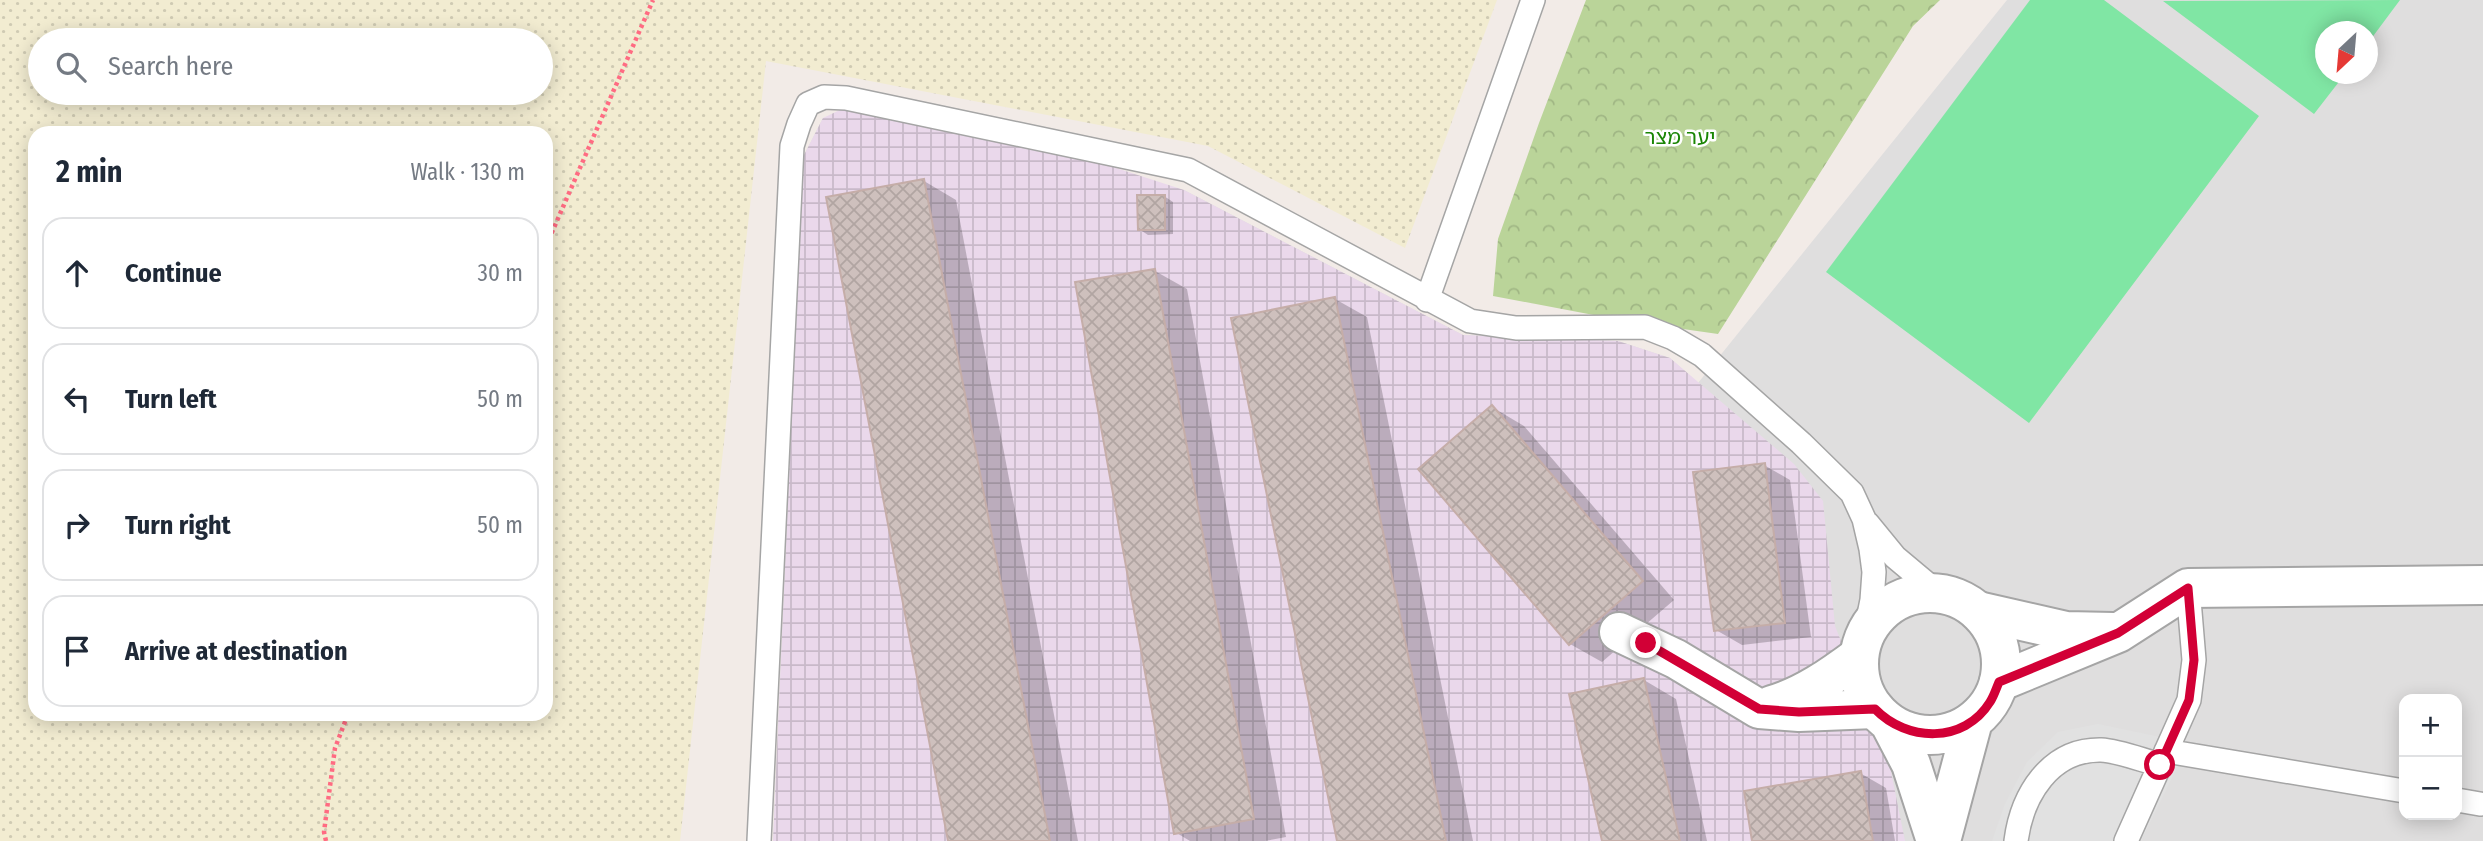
<!DOCTYPE html>
<meta charset="utf-8">
<style>
:root{--surface:#fff;--page:#f6f6f7;--text:#1f2937;--muted:#747a83;--line:#e0e1e3}
body{margin:0;font-family:"Fira Sans Condensed","Noto Sans Hebrew",sans-serif;background:var(--page);color:var(--text)}
.controls{position:absolute;right:21px;bottom:21px;display:grid;overflow:hidden;border-radius:14px;box-shadow:0 4px 18px #0003}
.controls button{width:63px;height:63px;display:grid;place-items:center;padding:0;border:0;border-bottom:2px solid var(--line);background:var(--surface);color:var(--text);font:35px sans-serif}
.compass{position:absolute;left:2315px;top:21px;width:63px;height:63px;border-radius:50%;background:var(--surface);box-shadow:0 4px 18px #0003;rotate:206deg}
.stop{position:absolute;width:21px;height:21px;margin:-16px;border:5px solid #d20036;border-radius:50%;background:#fff}
.stop.end{background:#d20036;border-color:#fff;box-shadow:0 2px 7px #0008}
.list{margin:0;padding:0;list-style:none}
h2{display:flex;justify-content:space-between;align-items:center;height:91px;margin:0;padding:0 28px;font-size:30px}
h2 small{font-size:23px;font-weight:400;color:var(--muted)}
.list li{display:grid;grid-template-columns:46px 1fr auto;gap:21px;align-items:center;box-sizing:border-box;height:112px;margin:0 14px 14px;padding:0 14px;border:2px solid var(--line);border-radius:21px}
.list b{display:block;font-size:26px;white-space:nowrap}
.list em{font-size:23px;font-style:normal;color:var(--muted)}
.icon{flex:none;width:38px;height:38px;fill:none;stroke:currentColor;stroke-width:2;stroke-linecap:round;stroke-linejoin:round}
.map{position:relative;flex:none;width:2483px;height:841px;overflow:hidden}
.search{position:absolute;background:var(--surface);box-shadow:0 4px 18px #0003;left:28px;top:28px;width:525px;height:77px;display:flex;align-items:center;gap:18px;box-sizing:border-box;padding:0 24px;border-radius:38px;color:var(--muted);font-size:26px}
.panel{position:absolute;background:var(--surface);box-shadow:0 4px 18px #0003;left:28px;top:126px;width:525px;height:595px;border-radius:21px}
.map>svg:first-child{display:block}
.residential{fill:#dfdede;fill-rule:evenodd}
.industrial{fill:url(#industrial-grid)}
.farmland{fill:url(#farmland-dots);fill-rule:evenodd}
.forest{fill:url(#forest-crowns)}
.pitch{fill:#80e6a4}
.parking{fill:#e1e1e1}
.shadow{fill:#0003}
.building{fill:url(#building-cross-hatch);stroke:#c5ada8;stroke-width:2}
.lines{fill:none;stroke-linecap:round;stroke-linejoin:round}
.service-casing{stroke:#a5a5a5;stroke-width:26}
.minor-casing{stroke:#a5a5a5;stroke-width:42}
.tertiary-casing{stroke:#a5a5a5;stroke-width:42}
.path{stroke:#ff6b82;stroke-width:4.5;stroke-dasharray:3.5 3.5;stroke-linecap:butt}
.service{stroke:#fff;stroke-width:23}
.minor{stroke:#fff;stroke-width:38}
.tertiary{stroke:#fff;stroke-width:38}
.route{stroke:#d20036;stroke-width:9}
.labels{text-anchor:middle;dominant-baseline:central;stroke-width:5;stroke-linejoin:round;paint-order:stroke}
.park-label{font-size:21px;fill:#1a8504;stroke:#fff}
</style>
<div class="map">
<svg width="2483" height="841" viewBox="0 0 2483 841">
<defs>
<pattern id="industrial-grid" width="8" height="8" patternUnits="userSpaceOnUse" patternTransform="scale(1.75)"><rect width="8" height="8" fill="#ead8eb"/><path d="M0 4h8M4 0v8" fill="none" stroke="#c8b9c9"/></pattern>
<pattern id="farmland-dots" width="8" height="8" patternUnits="userSpaceOnUse" patternTransform="scale(1.75)"><rect width="8" height="8" fill="#f2ecd1"/><path d="M2 2h.1M6 6h.1" fill="none" stroke="#cfcab3" stroke-width="1.8" stroke-linecap="round"/></pattern>
<pattern id="forest-crowns" width="20" height="18" patternUnits="userSpaceOnUse" patternTransform="scale(1.75)"><rect width="20" height="18" fill="#bad499"/><path d="M2 6a3 3 0 1 1 6 0M12 15a3 3 0 1 1 6 0" fill="none" stroke="#a0b684"/></pattern>
<pattern id="building-cross-hatch" width="8" height="8" patternUnits="userSpaceOnUse" patternTransform="scale(1.75)"><rect width="8" height="8" fill="#cec0bd"/><path d="M0 0l8 8M0 8l8-8" fill="none" stroke="#b1a5a2"/></pattern>
</defs>
<rect width="100%" height="100%" fill="#f2ebe7"/>
<path class="residential" d="M2007,0H2483V841H773L803,157L823,118L1184,190L1463,335L1618,341L1670,358L1698,383ZM2326,32H2368V74H2326ZM2404,699H2457V815H2404Z"/>
<path class="industrial" d="M842,109L1073,154L1184,190L1463,335L1618,341L1670,358L1794,464L1823,501L1835,626L1889,762L1905,841H773L803,157L823,118Z"/>
<path class="farmland" d="M0,0H1497L1405,248L1208,146L766,61L680,841H0ZM40,40H541V93H40ZM35,133H546V714H35Z"/>
<path class="forest" d="M1586,0H1940L1913,26L1718,334L1620,320L1493,296L1498,239L1539,123Z"/>
<path class="pitch" d="M2030,0H2104L2259,116L2029,423L1826,272Z
M2400,0L2368,43V32H2326V74H2345L2314,114L2163,1Z"/>
<path class="parking" d="M2098,724L2189,743L2141,841H1992L2005,804L2027,762L2058,732Z"/>
<path class="shadow" d="M924,181L956,200L1078,841H950Z
M1164,196L1173,202V234L1148,235L1139,229Z
M1155,271L1187,289L1286,837L1265,841H1190L1175,832Z
M1335,299L1367,317L1473,841H1339Z
M1492,407L1524,426L1674,600L1602,662L1570,644Z
M1764,465L1790,480L1811,637L1742,645L1716,630Z
M1644,680L1676,699L1707,841H1604Z
M1860,773L1886,788L1895,841H1754Z"/>
<path class="building" d="M924,179L1050,841H948L826,197Z
M1137,195H1165V230H1138Z
M1155,269L1254,819L1174,834L1075,282Z
M1335,297L1446,841H1337L1231,318Z
M1492,405L1643,581L1569,645L1418,469Z
M1765,463L1785,623L1714,631L1693,472Z
M1644,678L1680,841H1602L1569,694Z
M1861,771L1873,841H1752L1744,791Z"/>
<g class="lines">
<g class="service-casing">
<path id="service" d="M1427,300L1533,0
M1868,524L1895,557L1938,593
M2166,751L2404,791
M2457,800L2480,804
M759,841L792,146L799,124L808,104L824,97L846,98L1188,170L1470,321L1516,328L1645,327L1673,338L1702,355L1801,443L1852,493L1864,519L1871,549L1874,572L1872,600L1865,635
M2016,841C2022,795 2050,749 2101,750C2120,751 2141,760 2160,765
M2126,841L2189,700L2194,660L2188,588"/>
</g>
<g class="minor-casing">
<path id="minor" d="M1978,611L2066,631L2113,632
M1619,632L1676,659L1759,709L1799,712L1875,709
M1999,682L2118,633L2188,588L2483,585
M1772,705C1804,696 1832,676 1859,656"/>
</g>
<g class="tertiary-casing">
<path id="tertiary" d="M1859 664a71 71 0 1 1 142 0a71 71 0 1 1-142 0Z
M1889,722L1911,764L1936,841
M1941,841L1973,721"/>
</g>
<path class="path" d="M546,246L653,0
M326,841L324,832L335,748L348,714"/>
<use href="#service" class="service"/>
<use href="#minor" class="minor"/>
<use href="#tertiary" class="tertiary"/>
</g>
<g class="lines">
<path class="route" d="M1646,643L1759,709L1799,712L1875,709C1907,742 1964,744 1990,702C1994,696 1996,689 1999,682L2118,633L2188,588L2194,660L2189,700L2160,765"/>
</g>
<g class="labels">
<g class="park-label">
<text x="1680" y="137">יער מצר</text>
</g>
</g>
</svg>
<div class="controls">
<button>+</button>
<button>−</button>
</div>
<svg class="compass" viewBox="-18 -18 36 36"><path d="M0-13l5 13h-10z" fill="#e53935"/><path d="M0 13l5-13h-10z" fill="#747a83"/></svg>
<div class="stop" style="left:2160px;top:765px"></div>
<div class="stop end" style="left:1646px;top:643px"></div>
<div class="search"><svg class="icon" aria-label="search" viewBox="0 0 24 24"><circle cx="10" cy="10" r="6"/><path d="M15 15l6 6"/></svg>Search here</div>
<section class="panel">
<h2>2 min<small>Walk · 130 m</small></h2>
<ul class="list">
<li><svg class="icon" aria-label="ahead" viewBox="0 0 24 24"><path d="M12 20V5M6 11l6-6 6 6"/></svg><div><b>Continue</b></div><em>30 m</em></li>
<li><svg class="icon" aria-label="left" viewBox="0 0 24 24"><path d="M17 20v-9H6M10 6l-5 5 5 5"/></svg><div><b>Turn left</b></div><em>50 m</em></li>
<li><svg class="icon" aria-label="right" viewBox="0 0 24 24"><path d="M7 20v-9h11M14 6l5 5-5 5"/></svg><div><b>Turn right</b></div><em>50 m</em></li>
<li><svg class="icon" aria-label="arrive" viewBox="0 0 24 24"><path d="M6 21V4h12l-3 4 3 4H6"/></svg><div><b>Arrive at destination</b></div></li>
</ul>
</section>
</div>
